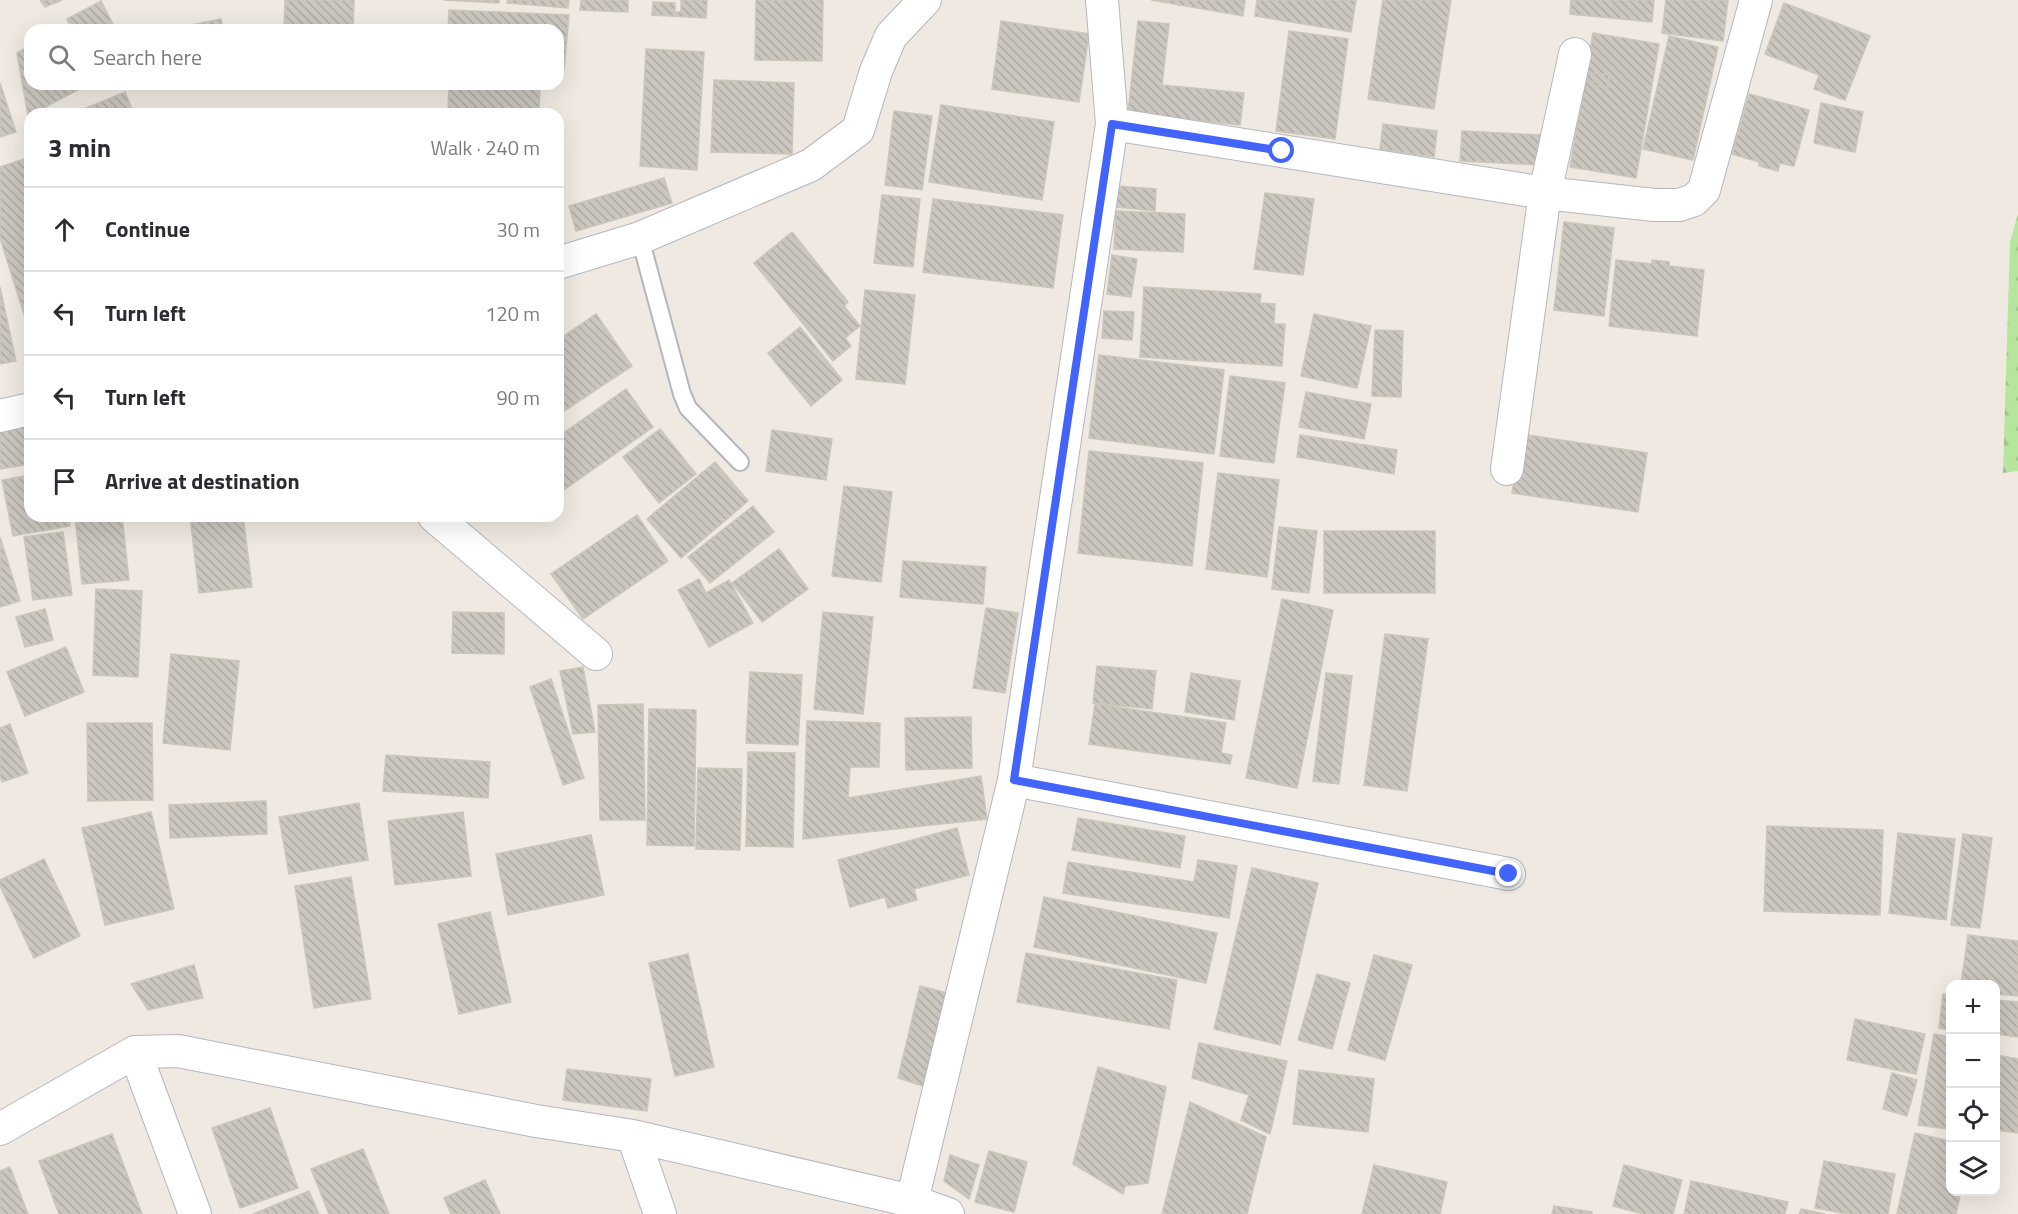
<!DOCTYPE html>
<meta charset="utf-8">
<style>
:root{--surface:#fff;--page:#f7f7f7;--text:#2b2b33;--muted:#7c7c81;--line:#e1e1e2}
body{margin:0;font-family:"Titillium Web",sans-serif;background:var(--page);color:var(--text)}
.controls{position:absolute;right:18px;bottom:18px;display:grid;overflow:hidden;border-radius:12px;box-shadow:0 6px 24px #0002}
.controls button{width:54px;height:54px;display:grid;place-items:center;padding:0;border:0;border-bottom:2px solid var(--line);background:var(--surface);color:var(--text);font:30px sans-serif}
.stop{position:absolute;width:18px;height:18px;margin:-14px;border:4px solid #4264fb;border-radius:50%;background:#fff}
.stop.end{background:#4264fb;border-color:#fff;box-shadow:0 2px 6px #0008}
.list{margin:0;padding:0;list-style:none}
h2{display:flex;justify-content:space-between;align-items:center;height:78px;margin:0;padding:0 24px;font-size:26px}
h2 small{font-size:20px;font-weight:400;color:var(--muted)}
.list li{display:grid;grid-template-columns:39px 1fr auto;gap:18px;align-items:center;box-sizing:border-box;height:84px;padding:0 24px;border-top:2px solid var(--line)}
.list b{display:block;font-size:22px;white-space:nowrap}
.list em{font-size:20px;font-style:normal;color:var(--muted)}
.icon{flex:none;width:33px;height:33px;fill:none;stroke:currentColor;stroke-width:2;stroke-linecap:round;stroke-linejoin:round}
.map{position:relative;flex:none;width:2018px;height:1214px;overflow:hidden}
.search{position:absolute;background:var(--surface);box-shadow:0 6px 24px #0002;left:24px;top:24px;width:540px;height:66px;display:flex;align-items:center;gap:15px;box-sizing:border-box;padding:0 21px;border-radius:18px;color:var(--muted);font-size:22px}
.panel{position:absolute;background:var(--surface);box-shadow:0 6px 24px #0002;left:24px;top:108px;width:540px;height:414px;border-radius:18px}
.map>svg:first-child{display:block}
.forest{fill:url(#forest-firs)}
.building{fill:url(#building-back-hatch);stroke:#cbc5ba;stroke-width:1.5}
.lines{fill:none;stroke-linecap:round;stroke-linejoin:round}
.service-casing{stroke:#b4b7c1;stroke-width:20}
.minor-casing{stroke:#b4b7c1;stroke-width:34}
.service{stroke:#fff;stroke-width:16}
.minor{stroke:#fff;stroke-width:32}
.route{stroke:#4264fb;stroke-width:8}
</style>
<div class="map">
<svg width="2018" height="1214" viewBox="0 0 2018 1214">
<defs>
<pattern id="forest-firs" width="22" height="20" patternUnits="userSpaceOnUse" patternTransform="scale(1.5)"><rect width="22" height="20" fill="#b6e59e"/><path d="M5 1l3.5 6h-7zM16 11l3.5 6h-7z" fill="#9dc588"/></pattern>
<pattern id="building-back-hatch" width="6" height="6" patternUnits="userSpaceOnUse" patternTransform="scale(1.5)"><rect width="6" height="6" fill="#cbc7bf"/><path d="M-1 5l2 2M0 0l6 6M5-1l2 2" fill="none" stroke="#afaba4"/></pattern>
</defs>
<rect width="100%" height="100%" fill="#efe9e1"/>
<path class="forest" d="M2018,214V471L2003,473L2010,242Z"/>
<path class="building" d="M40,0H62L45,7Z
M285,0H354L353,30H284Z
M443,0H499V3Z
M508,0H569L568,8L507,3Z
M581,0H628V12L580,10Z
M681,0H707L706,18L652,15L653,2L675,3V12H681Z
M756,0H823L822,61L755,60Z
M1151,0H1245L1243,16Z
M1257,0H1356L1351,32L1255,16Z
M1383,0H1451L1434,109L1368,99Z
M1571,0H1654L1652,22L1570,14Z
M1666,0H1728L1723,41L1662,33Z
M101,1L116,30H73L67,19Z
M1784,3L1870,36L1845,100L1814,89L1819,75L1765,54Z
M449,10L569,15L564,70H558V30H448Z
M221,19L223,30H182L181,27Z
M1001,21L1089,34L1079,102L992,89Z
M1138,21L1169,24L1162,85L1244,93L1240,125L1128,113Z
M1289,31L1348,39L1335,139L1276,131Z
M1593,33L1659,44L1636,178L1570,167Z
M1669,36L1718,47L1693,160L1643,149Z
M30,46V84H76L78,90L28,116L17,53Z
M646,49L704,52L697,170L640,166Z
M1594,73L1609,75L1608,87L1593,86Z
M714,80L794,83L792,154L711,152Z
M0,83L16,132L0,137Z
M449,84H540L539,114H448Z
M125,92L134,114H72Z
M1749,94L1809,110L1794,166L1780,163L1778,171L1759,166V162L1732,154Z
M1821,103L1863,112L1855,152L1814,143Z
M941,105L1054,122L1042,200L929,182Z
M894,111L932,116L922,190L885,185Z
M1383,124L1437,131L1434,157L1380,149Z
M1462,131L1542,135L1540,165L1460,161Z
M30,157V333L0,238V167Z
M664,178L672,203L576,231L569,206Z
M1117,186L1156,189L1155,211L1116,207Z
M1265,193L1314,199L1303,275L1254,269Z
M882,195L920,199L913,267L874,263Z
M933,199L1063,215L1053,288L923,272Z
M1116,211L1185,214L1183,252L1114,249Z
M1564,222L1614,228L1604,316L1554,310Z
M792,232L848,302L844,306L860,326L845,338L851,346L833,361L754,263Z
M1112,255L1137,259L1131,297L1107,294Z
M1616,260L1652,264V260L1669,262V266L1704,270L1697,336L1609,326Z
M0,287L16,361L0,364Z
M1144,287L1261,294L1260,303L1275,304L1274,324H1285L1282,366L1140,357Z
M865,290L915,295L905,384L856,379Z
M1104,311L1134,312L1132,340L1102,338Z
M596,314L632,366L558,415V340Z
M1314,314L1371,326L1357,388L1301,376Z
M800,327L842,380L811,406L768,353Z
M1375,330L1403,331L1401,397L1372,396Z
M1099,355L1224,370L1214,454L1089,438Z
M1230,376L1285,383L1274,463L1220,456Z
M626,389L653,427L558,494V437Z
M1306,392L1371,404L1364,439L1299,427Z
M30,425V464L0,469V429Z
M660,429L696,474L659,503L623,457Z
M772,430L832,439L826,480L766,471Z
M1521,434L1647,453L1638,512L1512,493Z
M1300,435L1397,450L1394,474L1297,457Z
M1089,451L1203,463L1192,566L1078,553Z
M715,462L748,501L681,558L647,519Z
M1218,473L1279,480L1267,577L1206,569Z
M30,475V516H68L70,526L13,536L2,480Z
M844,486L892,492L881,582L832,576Z
M753,506L774,532L710,583L688,557Z
M637,515L668,561L583,619L551,574Z
M75,516H122L129,580L82,584Z
M190,516H243L252,587L199,593Z
M1279,527L1317,531L1309,593L1272,589Z
M1324,531H1435V593H1324Z
M63,532L72,595L33,600L24,537Z
M0,537L20,601L0,607Z
M779,549L808,589L762,622L732,583Z
M903,561L986,567L983,604L900,597Z
M699,579L706,593L729,580L753,623L709,647L678,590Z
M96,589L142,591L138,677L93,675Z
M1282,599L1333,610L1297,788L1246,778Z
M986,608L1018,613L1005,693L973,688Z
M45,609L53,640L25,647L16,617Z
M453,612L504,613V654L452,653Z
M823,612L873,617L863,714L814,709Z
M1385,634L1428,639L1407,791L1364,785Z
M66,647L84,692L25,716L7,672Z
M171,654L239,661L230,750L163,743Z
M1097,666L1156,671L1152,709L1093,703Z
M583,667L595,732L573,734L560,671Z
M750,672L802,675L798,745L746,743Z
M1191,673L1240,681L1234,720L1185,712Z
M1326,673L1352,676L1339,784L1313,781Z
M551,679L584,778L563,785L530,687Z
M643,704L645,820H600L598,705Z
M1095,704L1226,723L1221,753L1232,755L1230,764L1089,744Z
M649,709L696,710L694,846L647,845Z
M971,717L972,768L906,770L905,718Z
M807,721L880,723L879,767H850L848,798L981,776L987,819L803,839Z
M87,723H152L153,800L88,801Z
M10,724L28,773L2,782L0,776V728Z
M748,752L795,753L793,847L746,846Z
M386,755L490,762L488,798L383,791Z
M698,768L742,769L740,850L696,849Z
M266,801L267,834L170,838L169,805Z
M359,803L368,860L289,874L279,817Z
M151,812L174,909L105,925L82,828Z
M463,812L471,876L395,885L388,821Z
M1078,818L1185,836L1180,868L1072,850Z
M1767,826L1883,830L1880,915L1764,911Z
M957,828L969,875L914,889L917,900L888,908L885,897L850,907L838,860Z
M1898,833L1955,839L1946,920L1889,913Z
M1963,834L1992,838L1980,928L1951,925Z
M591,835L604,895L508,915L496,854Z
M44,859L80,936L34,958L0,886V880Z
M1198,860L1237,866L1229,918L1063,893L1068,862L1194,882Z
M1252,868L1318,883L1280,1045L1214,1029Z
M351,877L371,999L314,1008L295,886Z
M1044,897L1217,933L1206,983L1034,947Z
M490,912L511,1002L459,1014L438,924Z
M1968,935L2018,941V996L1996,994V984H1961Z
M1026,953L1177,980L1169,1029L1017,1002Z
M688,954L714,1067L675,1076L649,963Z
M1374,955L1412,965L1385,1060L1348,1050Z
M194,965L203,998L148,1010L131,984Z
M1317,974L1350,983L1332,1049L1298,1040Z
M920,986L955,995L929,1088L898,1078Z
M1943,994L1950,995V1030L1939,1028Z
M1996,1000L2018,1002V1037L1996,1034Z
M1855,1019L1925,1034L1916,1074L1847,1060Z
M1934,1034L1950,1037V1110L1947,1129L1918,1125Z
M1199,1043L1287,1061L1270,1134L1241,1120L1249,1095L1192,1078Z
M1996,1055L2018,1059V1133L1996,1130Z
M1098,1067L1166,1087L1148,1183L1125,1186L1123,1194L1073,1164Z
M567,1069L651,1079L647,1111L563,1100Z
M1299,1070L1374,1079L1368,1132L1293,1124Z
M1892,1073L1917,1080L1907,1116L1883,1109Z
M1190,1102L1266,1137L1247,1214H1162Z
M270,1108L298,1188L240,1208L212,1128Z
M1915,1133L1950,1141V1192H1961L1956,1214H1897Z
M112,1134L142,1214H59L39,1161Z
M363,1149L389,1214H329L311,1169Z
M989,1151L1027,1162L1014,1212L975,1202Z
M950,1155L979,1165L969,1199L944,1181Z
M1824,1161L1895,1174L1888,1214H1847L1815,1208Z
M1374,1165L1447,1182L1440,1214H1362Z
M1624,1165L1682,1180L1673,1214H1643L1613,1206Z
M10,1167L28,1214H0V1171Z
M485,1180L500,1214H451L444,1198Z
M1691,1181L1788,1202L1785,1214H1684Z
M309,1191L319,1214H253Z
M1554,1206L1592,1212V1214H1552Z
M1801,1209L1825,1214H1799Z"/>
<g class="lines">
<g class="service-casing">
<path id="service" d="M640,238L682,394L688,408L740,462"/>
</g>
<g class="minor-casing">
<path id="minor" d="M1112,124L1545,193L1654,205H1679L1694,200L1704,190L1756,0
M558,263L640,238L811,165L858,130L876,71L891,36L925,0
M0,416L30,409
M1507,469L1545,193L1575,54
M434,516L596,654
M1014,780L1509,874
M135,1052L195,1214
M0,1129L135,1052L178,1051L536,1121L633,1136L912,1201L948,1214
M633,1136L660,1214
M912,1201L1014,780L1112,124L1102,0"/>
</g>
<use href="#service" class="service"/>
<use href="#minor" class="minor"/>
</g>
<g class="lines">
<path class="route" d="M1282,151L1112,124L1014,780L1509,874"/>
</g>
</svg>
<div class="controls">
<button>+</button>
<button>−</button>
<button><svg class="icon" aria-label="locate" viewBox="0 0 24 24"><circle cx="12" cy="12" r="6"/><path d="M12 2v4M12 18v4M2 12h4M18 12h4"/></svg></button>
<button><svg class="icon" aria-label="layers" viewBox="0 0 24 24"><path d="M12 4l9 5-9 5-9-5zM3 14l9 5 9-5"/></svg></button>
</div>
<div class="stop" style="left:1282px;top:151px"></div>
<div class="stop end" style="left:1509px;top:874px"></div>
<div class="search"><svg class="icon" aria-label="search" viewBox="0 0 24 24"><circle cx="10" cy="10" r="6"/><path d="M15 15l6 6"/></svg>Search here</div>
<section class="panel">
<h2>3 min<small>Walk · 240 m</small></h2>
<ul class="list">
<li><svg class="icon" aria-label="ahead" viewBox="0 0 24 24"><path d="M12 20V5M6 11l6-6 6 6"/></svg><div><b>Continue</b></div><em>30 m</em></li>
<li><svg class="icon" aria-label="left" viewBox="0 0 24 24"><path d="M17 20v-9H6M10 6l-5 5 5 5"/></svg><div><b>Turn left</b></div><em>120 m</em></li>
<li><svg class="icon" aria-label="left" viewBox="0 0 24 24"><path d="M17 20v-9H6M10 6l-5 5 5 5"/></svg><div><b>Turn left</b></div><em>90 m</em></li>
<li><svg class="icon" aria-label="arrive" viewBox="0 0 24 24"><path d="M6 21V4h12l-3 4 3 4H6"/></svg><div><b>Arrive at destination</b></div></li>
</ul>
</section>
</div>
